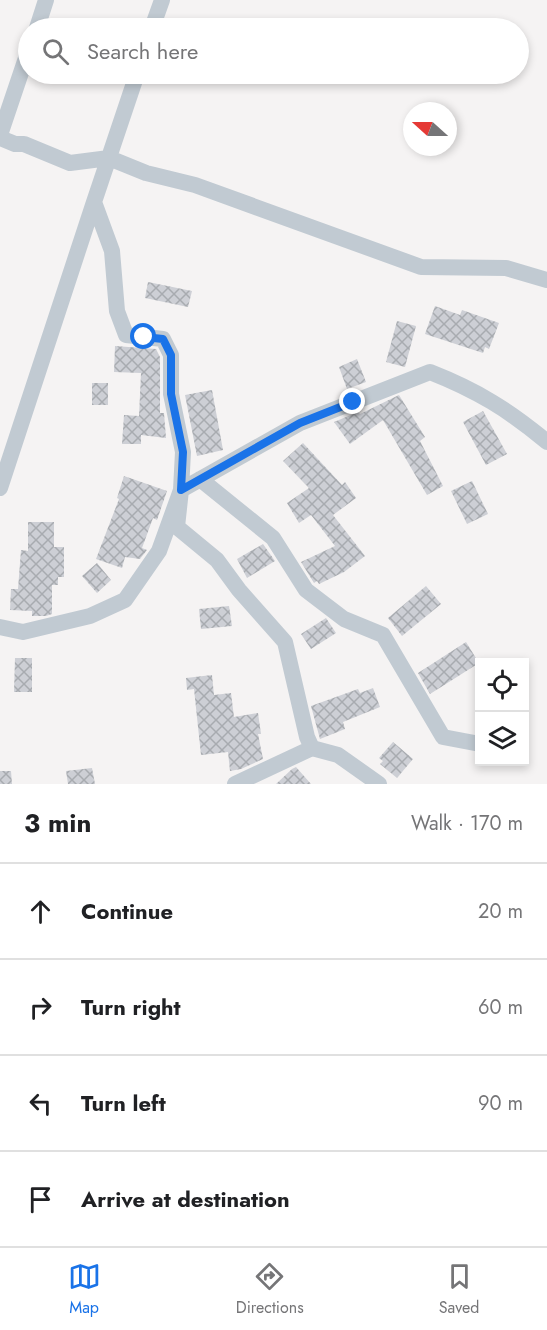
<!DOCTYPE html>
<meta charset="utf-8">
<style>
:root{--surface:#fff;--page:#f2f2f2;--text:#202124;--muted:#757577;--line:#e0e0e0;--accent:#1a73e8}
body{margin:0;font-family:Jost,sans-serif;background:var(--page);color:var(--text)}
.controls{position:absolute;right:18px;bottom:18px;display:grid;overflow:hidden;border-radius:0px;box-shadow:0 3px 9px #0003}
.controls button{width:54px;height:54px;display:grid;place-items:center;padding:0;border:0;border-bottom:2px solid var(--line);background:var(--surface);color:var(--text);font:30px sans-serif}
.compass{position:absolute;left:403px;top:102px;width:54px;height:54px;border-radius:50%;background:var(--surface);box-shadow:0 3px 9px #0003;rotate:291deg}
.stop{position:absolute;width:18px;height:18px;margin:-14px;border:4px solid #1a73e8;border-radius:50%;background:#fff}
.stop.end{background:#1a73e8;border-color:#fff;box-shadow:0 2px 6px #0008}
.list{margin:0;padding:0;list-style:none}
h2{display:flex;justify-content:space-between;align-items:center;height:78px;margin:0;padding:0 24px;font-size:26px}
h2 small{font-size:20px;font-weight:400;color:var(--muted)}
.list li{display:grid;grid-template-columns:39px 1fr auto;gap:18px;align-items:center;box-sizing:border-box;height:96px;padding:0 24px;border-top:2px solid var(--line)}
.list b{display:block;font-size:22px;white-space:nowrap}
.list em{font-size:20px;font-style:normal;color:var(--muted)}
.icon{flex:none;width:33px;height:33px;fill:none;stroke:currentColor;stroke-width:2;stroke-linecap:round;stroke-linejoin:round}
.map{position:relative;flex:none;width:547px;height:784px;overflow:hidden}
.search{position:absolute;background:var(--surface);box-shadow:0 3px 9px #0003;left:18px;right:18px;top:18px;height:66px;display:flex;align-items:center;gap:15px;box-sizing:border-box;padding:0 21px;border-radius:33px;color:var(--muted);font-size:22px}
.sheet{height:462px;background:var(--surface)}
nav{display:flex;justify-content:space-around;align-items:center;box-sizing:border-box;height:84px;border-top:2px solid var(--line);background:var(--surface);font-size:16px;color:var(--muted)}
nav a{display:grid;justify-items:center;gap:3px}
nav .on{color:var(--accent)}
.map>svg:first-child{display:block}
.building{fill:url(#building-cross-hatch)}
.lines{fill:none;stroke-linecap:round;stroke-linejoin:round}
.minor{stroke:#c1cad2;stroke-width:16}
.route{stroke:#1a73e8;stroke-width:8}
</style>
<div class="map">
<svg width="547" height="784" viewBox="0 0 547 784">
<defs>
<pattern id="building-cross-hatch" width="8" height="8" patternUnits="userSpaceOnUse" patternTransform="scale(1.5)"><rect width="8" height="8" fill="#cdcfd5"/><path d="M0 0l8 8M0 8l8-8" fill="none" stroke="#a8abb0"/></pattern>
</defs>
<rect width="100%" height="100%" fill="#f5f3f3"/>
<path class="building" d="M148,282L192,291L188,307L145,298Z
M435,306L460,315L462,310L499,323L489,349L485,347L483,353L425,334Z
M397,321L416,326L405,367L386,362Z
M115,346L156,349L160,357V413H164L166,438L141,435V444H122L124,415L139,416L141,373L114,372Z
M357,359L366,382L347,389L339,367Z
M92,383H108V405H92Z
M212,390L223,450L197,456L185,395Z
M399,395L425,437L420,441L443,486L427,495L383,420L350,444L334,422L358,412L360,414Z
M483,411L507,454L486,465L463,422Z
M303,443L342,485L345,482L356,498L333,515L365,556L344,572L319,584L317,581L314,583L301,562L335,546L311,515L299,523L287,503L309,488L283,461Z
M124,476L167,491L157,520L153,518L142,548L147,550L140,559L125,557L122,568L96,559L119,499L117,498Z
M472,481L488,514L467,524L451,491Z
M28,522H54V547H64V577H58V585H52V614L46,616H32V611L10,610L11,589H18L21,550L28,551Z
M263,544L275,561L247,578L237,559Z
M97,563L111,580L97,593L82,576Z
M426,586L441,604L402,636L388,618Z
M229,606L232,626L201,629L199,609Z
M326,618L336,633L311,649L301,634Z
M466,642L479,663L430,694L418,673Z
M15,658H32V692H14Z
M212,675L214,695L231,693L234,717L258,713L261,734H258L263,759L241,769L230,771L228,752L201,755L194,689L187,690L186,678Z
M373,688L380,707L343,722L345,729L320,739L311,706L358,689L360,693Z
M393,742L413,759L397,778L380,764L383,761L379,758Z
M296,767L311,784H276L292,769Z
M92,768L95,784H68L66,771Z
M0,771H11L12,784H0Z"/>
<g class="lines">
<path class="minor" d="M37,28L46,0
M152,28L162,0
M0,135L28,52
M0,138L15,144H24L70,163L109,158L146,173L195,185L421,267L506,268L547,280
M200,479L273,538L306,590L344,619L383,635L443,737L480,744
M0,488L94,202
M0,627L23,632L90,616L125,600L159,551L181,490L183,452L171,394V355L163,339L126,335L117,311L112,251L94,202L137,74
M235,784L312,748
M379,784L338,755L312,748L307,737L285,642L239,590L217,560L177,527L181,490L300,423L430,372C476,390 509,410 547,442"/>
</g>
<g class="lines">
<path class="route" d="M144,337L163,339L171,355V394L183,452L181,490L300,423L353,402"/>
</g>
</svg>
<div class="controls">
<button><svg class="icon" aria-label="locate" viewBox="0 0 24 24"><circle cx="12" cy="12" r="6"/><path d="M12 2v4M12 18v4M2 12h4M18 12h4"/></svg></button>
<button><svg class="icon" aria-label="layers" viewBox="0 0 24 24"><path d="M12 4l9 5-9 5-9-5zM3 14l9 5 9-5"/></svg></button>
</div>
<svg class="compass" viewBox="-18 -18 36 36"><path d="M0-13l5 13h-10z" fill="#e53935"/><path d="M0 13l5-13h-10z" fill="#757577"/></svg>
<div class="stop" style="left:144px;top:337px"></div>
<div class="stop end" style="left:353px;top:402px"></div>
<div class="search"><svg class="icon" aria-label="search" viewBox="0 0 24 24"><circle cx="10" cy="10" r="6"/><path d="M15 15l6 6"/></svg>Search here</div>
</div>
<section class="sheet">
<h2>3 min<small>Walk · 170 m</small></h2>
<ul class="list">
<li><svg class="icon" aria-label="ahead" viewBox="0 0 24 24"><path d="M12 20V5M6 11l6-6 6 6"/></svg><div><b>Continue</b></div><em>20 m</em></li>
<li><svg class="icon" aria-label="right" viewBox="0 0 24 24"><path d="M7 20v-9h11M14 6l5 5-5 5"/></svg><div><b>Turn right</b></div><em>60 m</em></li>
<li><svg class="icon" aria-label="left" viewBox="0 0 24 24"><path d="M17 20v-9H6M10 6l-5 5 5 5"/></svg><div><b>Turn left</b></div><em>90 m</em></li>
<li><svg class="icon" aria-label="arrive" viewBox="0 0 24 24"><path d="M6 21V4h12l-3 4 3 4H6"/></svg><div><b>Arrive at destination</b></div></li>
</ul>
</section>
<nav>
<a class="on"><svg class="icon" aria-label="map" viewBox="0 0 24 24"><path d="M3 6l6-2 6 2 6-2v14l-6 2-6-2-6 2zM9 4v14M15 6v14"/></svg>Map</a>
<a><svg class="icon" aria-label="directions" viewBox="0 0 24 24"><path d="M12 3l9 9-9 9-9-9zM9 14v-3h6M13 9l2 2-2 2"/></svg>Directions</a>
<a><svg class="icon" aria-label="saved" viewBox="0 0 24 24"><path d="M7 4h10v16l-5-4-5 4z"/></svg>Saved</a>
</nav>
